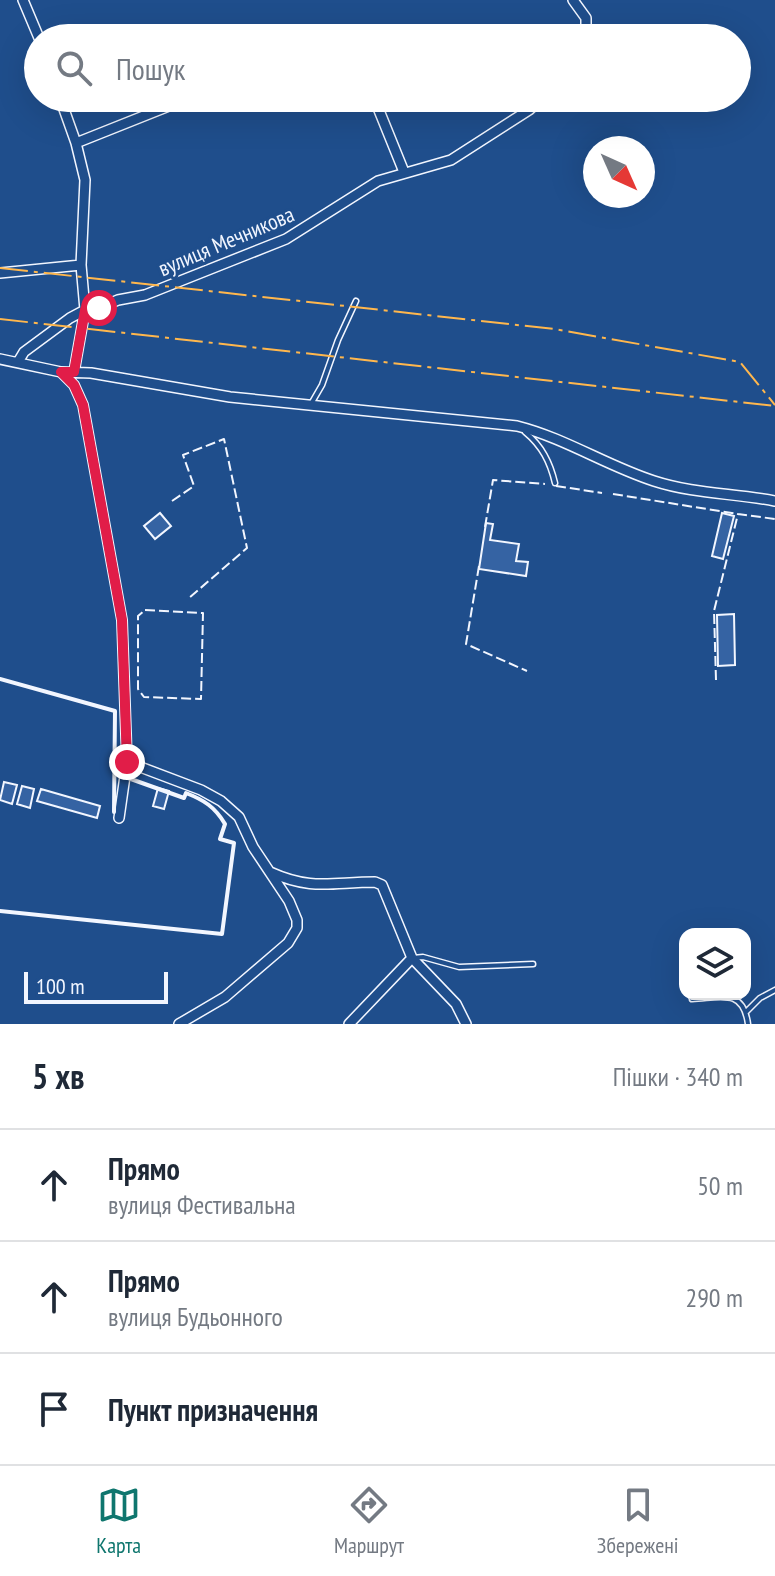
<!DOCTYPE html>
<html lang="uk">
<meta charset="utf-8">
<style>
:root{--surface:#fff;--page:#f6f6f7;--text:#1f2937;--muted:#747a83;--line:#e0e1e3;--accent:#0f766e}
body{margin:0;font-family:"PT Sans Narrow",sans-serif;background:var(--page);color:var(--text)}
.controls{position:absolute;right:24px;bottom:24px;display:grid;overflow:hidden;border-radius:16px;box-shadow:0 8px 32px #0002}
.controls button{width:72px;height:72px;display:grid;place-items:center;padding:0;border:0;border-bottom:2px solid var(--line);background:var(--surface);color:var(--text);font:40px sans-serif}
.compass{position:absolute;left:583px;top:136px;width:72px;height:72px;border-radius:50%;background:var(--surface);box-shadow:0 8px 32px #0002;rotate:135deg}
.scale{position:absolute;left:24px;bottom:20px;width:144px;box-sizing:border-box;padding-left:8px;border:4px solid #f2f6ff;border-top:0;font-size:22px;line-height:28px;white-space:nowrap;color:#f2f6ff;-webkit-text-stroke:6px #1f4e8c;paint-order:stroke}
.stop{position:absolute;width:24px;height:24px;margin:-18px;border:6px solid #e11d48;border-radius:50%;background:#fff}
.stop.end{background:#e11d48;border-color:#fff;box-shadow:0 2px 8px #0008}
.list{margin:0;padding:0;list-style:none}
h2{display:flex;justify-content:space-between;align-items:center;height:104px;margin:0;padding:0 32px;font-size:34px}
h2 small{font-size:26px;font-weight:400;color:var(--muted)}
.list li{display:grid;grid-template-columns:52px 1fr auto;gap:24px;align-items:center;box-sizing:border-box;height:112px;padding:0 32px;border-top:2px solid var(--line)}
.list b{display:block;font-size:30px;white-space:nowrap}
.list p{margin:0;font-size:26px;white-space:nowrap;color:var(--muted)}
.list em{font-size:26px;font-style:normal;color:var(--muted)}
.icon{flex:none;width:44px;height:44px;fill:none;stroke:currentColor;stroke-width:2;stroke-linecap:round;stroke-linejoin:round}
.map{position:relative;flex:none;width:775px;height:1024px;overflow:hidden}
.search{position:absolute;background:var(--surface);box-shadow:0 8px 32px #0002;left:24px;right:24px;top:24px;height:88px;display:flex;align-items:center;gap:20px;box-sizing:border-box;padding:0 28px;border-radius:44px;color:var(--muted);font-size:30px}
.sheet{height:440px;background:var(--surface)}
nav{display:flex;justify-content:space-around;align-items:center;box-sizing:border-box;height:112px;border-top:2px solid var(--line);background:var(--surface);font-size:22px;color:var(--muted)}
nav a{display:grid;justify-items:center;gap:4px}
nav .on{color:var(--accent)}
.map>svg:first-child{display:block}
.building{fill:#3563a3;stroke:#f2f6ff;stroke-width:2}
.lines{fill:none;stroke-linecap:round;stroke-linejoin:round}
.lane-casing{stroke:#f2f6ff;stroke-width:7}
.street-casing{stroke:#f2f6ff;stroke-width:12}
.lane{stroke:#1f4e8c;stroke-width:4}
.street{stroke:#1f4e8c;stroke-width:9}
.fence{stroke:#f2f6ff;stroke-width:2;stroke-dasharray:10 4;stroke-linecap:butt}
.wall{stroke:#f2f6ff;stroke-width:4}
.power{stroke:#ffb74d;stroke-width:2;stroke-dasharray:28 6 4 6;stroke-linecap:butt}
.route{stroke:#e11d48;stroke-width:10}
.labels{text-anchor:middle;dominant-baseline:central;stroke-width:6;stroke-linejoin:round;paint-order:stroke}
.street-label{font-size:22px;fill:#f2f6ff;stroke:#1f4e8c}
</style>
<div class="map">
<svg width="775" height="1024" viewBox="0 0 775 1024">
<rect width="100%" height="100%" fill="#1f4e8c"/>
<path class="building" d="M160,513L171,526L155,539L144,526Z
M722,513L734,516L723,559L712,556Z
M486,523L493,524L490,540L519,544L516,561L528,562L526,576L479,569Z
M734,614L735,665L718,666L717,615Z
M4,782L17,785L12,804L0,800Z
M22,786L34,789L30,808L17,804Z
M158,788L169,791L164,809L153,806Z
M41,789L100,806L97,818L37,801Z"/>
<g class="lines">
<g class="lane-casing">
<path id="lane" d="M311,404L322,385L338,340L356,301
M525,432C542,446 550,462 555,483
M413,958L423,957L459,967L533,964
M692,999C719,998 743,987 748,1024
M746,1012L760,998L775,990"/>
</g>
<g class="street-casing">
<path id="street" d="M23,0L39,38
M573,0L586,18V38
M338,38L349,34L350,38
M60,98L76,143L85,180L81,265L85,310L74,372
M374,98L404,172
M76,143L189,98
M0,273L81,265
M0,359L61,372L91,373L230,397L517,426C565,438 607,466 654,481C694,494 734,493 775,501
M18,362L24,352L70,318L85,310L99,308L118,300L145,295L286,239L378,181L451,160L529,110L542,98
M61,372L74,385L83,405L122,620L127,762L119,818
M127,762L201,790L221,801L239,817L253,847L289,901L297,920V928L288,943L225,997L179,1024
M270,872C312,891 332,882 375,882L382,885L412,958L456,1004L466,1024
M349,1024L412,958"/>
</g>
<use href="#lane" class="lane"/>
<use href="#street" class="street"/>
<path class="fence" d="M556,486L602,493
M613,494L738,514
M172,501L194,486L183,455L224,439L247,548L189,598
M485,527L493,480L545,484
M479,566L466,644L527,671
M145,610L203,613L201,699L144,697L138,689V616Z
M716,680L714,611L738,514L775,519"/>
<path class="wall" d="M0,679L115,711L114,812
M0,911L222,934L234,843L220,839L225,824C215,807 204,800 186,793L184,798L128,778"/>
<path class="power" d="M0,268L554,329L740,362L775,405
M0,319L775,406"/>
</g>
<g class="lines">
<path class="route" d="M99,308L85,310L74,372H61L74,385L83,405L122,620L127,762"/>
</g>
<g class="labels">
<g class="street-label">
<text transform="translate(226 241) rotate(-23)">вулиця Мечникова</text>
</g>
</g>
</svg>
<div class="controls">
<button><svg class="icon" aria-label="layers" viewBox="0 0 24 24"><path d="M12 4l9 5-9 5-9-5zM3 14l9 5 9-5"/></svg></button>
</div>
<svg class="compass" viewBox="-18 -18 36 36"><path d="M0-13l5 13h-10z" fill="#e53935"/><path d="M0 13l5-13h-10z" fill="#747a83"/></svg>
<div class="scale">100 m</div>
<div class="stop" style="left:99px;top:308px"></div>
<div class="stop end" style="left:127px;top:762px"></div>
<div class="search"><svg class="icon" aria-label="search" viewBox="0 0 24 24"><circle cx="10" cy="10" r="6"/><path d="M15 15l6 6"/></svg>Пошук</div>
</div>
<section class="sheet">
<h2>5 хв<small>Пішки · 340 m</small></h2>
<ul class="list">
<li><svg class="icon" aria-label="ahead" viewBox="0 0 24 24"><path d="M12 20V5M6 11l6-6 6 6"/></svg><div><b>Прямо</b><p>вулиця Фестивальна</p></div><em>50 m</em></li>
<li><svg class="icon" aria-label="ahead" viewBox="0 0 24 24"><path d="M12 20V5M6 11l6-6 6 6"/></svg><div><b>Прямо</b><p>вулиця Будьонного</p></div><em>290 m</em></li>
<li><svg class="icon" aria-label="arrive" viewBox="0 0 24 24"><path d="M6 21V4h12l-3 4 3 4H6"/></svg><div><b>Пункт призначення</b></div></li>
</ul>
</section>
<nav>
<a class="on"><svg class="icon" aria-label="map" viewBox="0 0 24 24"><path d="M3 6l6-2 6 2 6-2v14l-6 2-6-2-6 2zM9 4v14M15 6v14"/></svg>Карта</a>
<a><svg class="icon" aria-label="directions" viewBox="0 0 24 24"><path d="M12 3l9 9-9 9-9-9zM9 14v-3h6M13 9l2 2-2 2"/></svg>Маршрут</a>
<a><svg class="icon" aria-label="saved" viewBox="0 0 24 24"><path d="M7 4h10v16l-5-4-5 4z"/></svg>Збережені</a>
</nav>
